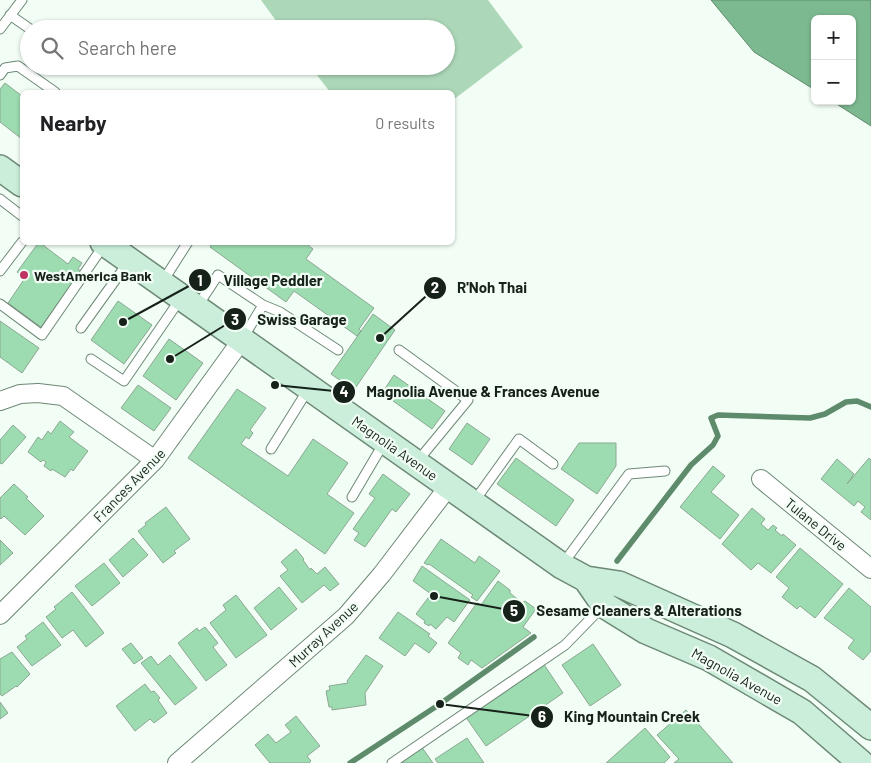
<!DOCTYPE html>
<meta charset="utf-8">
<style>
:root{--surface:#fff;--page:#f2f2f2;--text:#202124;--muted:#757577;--line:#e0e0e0}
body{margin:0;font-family:Barlow,sans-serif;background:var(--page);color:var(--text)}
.controls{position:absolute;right:15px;top:15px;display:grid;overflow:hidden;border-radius:8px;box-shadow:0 1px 4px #0004}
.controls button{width:45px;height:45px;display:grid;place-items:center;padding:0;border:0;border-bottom:1px solid var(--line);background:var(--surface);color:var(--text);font:25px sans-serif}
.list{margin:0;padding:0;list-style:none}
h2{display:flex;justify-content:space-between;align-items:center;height:65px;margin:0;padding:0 20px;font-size:21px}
h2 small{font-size:16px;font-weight:400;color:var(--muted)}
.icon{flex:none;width:28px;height:28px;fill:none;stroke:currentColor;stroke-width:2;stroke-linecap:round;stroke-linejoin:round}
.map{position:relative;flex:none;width:871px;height:763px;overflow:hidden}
.search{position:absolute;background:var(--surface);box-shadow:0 1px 4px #0004;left:20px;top:20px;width:435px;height:55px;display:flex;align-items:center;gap:12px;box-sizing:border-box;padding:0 18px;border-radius:28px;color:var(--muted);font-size:19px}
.panel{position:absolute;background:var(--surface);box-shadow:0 1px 4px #0004;left:20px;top:90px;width:435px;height:155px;border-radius:8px}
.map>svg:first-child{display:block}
.green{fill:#add7b9}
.water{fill:#7db990;stroke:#5e8b6c}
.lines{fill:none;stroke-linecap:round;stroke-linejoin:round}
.stream{stroke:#5e8b6c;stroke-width:5.5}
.building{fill:#9ddbb0;stroke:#8ca894}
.lane-casing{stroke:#6d8875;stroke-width:11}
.street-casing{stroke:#6d8875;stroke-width:20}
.secondary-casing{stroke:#6d8875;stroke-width:28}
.lane{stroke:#fff;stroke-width:9}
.street{stroke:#fff;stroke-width:18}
.secondary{stroke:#caeed9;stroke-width:25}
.poi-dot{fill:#bf3263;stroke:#f2fef5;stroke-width:2}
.labels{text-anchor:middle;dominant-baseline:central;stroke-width:4.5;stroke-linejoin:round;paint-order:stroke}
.poi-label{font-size:14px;font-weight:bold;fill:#162119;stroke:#f2fef5;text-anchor:start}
.street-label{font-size:14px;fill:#162119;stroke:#f2fef5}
.leader{fill:none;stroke:#162119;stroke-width:2}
.callout-dot{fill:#162119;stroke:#f2fef5;stroke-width:2}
.mark-label{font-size:15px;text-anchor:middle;font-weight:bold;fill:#fff}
.callout-label{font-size:15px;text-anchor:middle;font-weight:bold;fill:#162119;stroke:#f2fef5;stroke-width:4.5;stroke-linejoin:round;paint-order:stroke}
</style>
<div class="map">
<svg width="871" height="763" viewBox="0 0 871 763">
<rect width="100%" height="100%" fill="#f2fef5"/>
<path class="green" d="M261,0H488L523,47L453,100L452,92H330L310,66H446V29H282Z"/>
<path class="water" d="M711,0H871V126L832,101H852V19H815V90L754,52Z"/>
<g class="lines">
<path class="stream" d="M617,561L691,465L713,445L718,436L711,418L718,415L810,418L825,414L846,402L857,401L871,407
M350,763L440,704L534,637"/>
</g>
<path class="building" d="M5,83L22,96V139L0,122V89Z
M39,242L68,264L73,257L82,263L78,269L81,271L41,327L8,303L25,278L17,272Z
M213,242H304L313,249L306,259L374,308L359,329L361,331L357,336L294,291L286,302L210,247Z
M118,301L152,325L124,364L91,340Z
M373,314L395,330L354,390L331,374Z
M0,321L39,348L22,373L0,357Z
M169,339L203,363L176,400L143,376Z
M394,375L445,411L432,429L382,393Z
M138,385L171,408L154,431L121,408Z
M237,389L266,408L250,430L253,433L249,439L246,437L241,444L288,476L313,439L348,463L327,494L354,513L325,554L188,458Z
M60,421L74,432L69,437L88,451L73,471L71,469L65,477L52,469L51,471L44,466L46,462L43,460L41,462L28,452L38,437L42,440L48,431L51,434Z
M467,423L490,439L472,465L449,449Z
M13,425L26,437L2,464L0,463V440Z
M579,443H616V466L597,494L561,469Z
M516,458L574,500L556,526L497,484Z
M869,458L871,460V520L861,512L865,507L858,501L854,506L821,479L837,459L854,474L847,484Z
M713,466L725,476L711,492L739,515L720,539L680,507Z
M383,474L410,494L396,512L392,509L365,547L354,540L359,533L353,529L375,498L369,494Z
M14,484L28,497L26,498L44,516L25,535L4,516L1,519L0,518V498Z
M166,507L190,539L174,551L176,553L163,563L138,531L146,525L145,523Z
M752,508L765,519L761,524L768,530L773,525L777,528L775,530L782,536L783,534L796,545L771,573L758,563L751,570L722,544Z
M133,538L148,555L123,577L109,560Z
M441,539L475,563L479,556L500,571L477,601L471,597L473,595L429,564L428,565L424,563Z
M0,540L13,553L0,565Z
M800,548L843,584L815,618L800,606L797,609L782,597L789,588L776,577Z
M296,549L304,559L303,560L310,570L311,568L317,574L325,567L339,584L330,591L324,585L302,603L280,576L288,570L281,562Z
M104,563L120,583L92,606L75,586Z
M422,566L470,600L454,622L447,617L436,629L430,624L429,626L424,623L425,621L416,614L431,594L413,581Z
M498,581L510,590V593L522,603L525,601L536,609L523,627L531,633L482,668L471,660L468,665L458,658L461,653L448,643L477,603L481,605Z
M279,587L297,609L271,630L254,608Z
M849,588L871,607V651L863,660L848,648L854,640L824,618Z
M72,592L104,633L86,647L73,630L62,638L46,617L56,609L54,607Z
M236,595L267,635L236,658L210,623L226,610L223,605Z
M398,612L430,634L428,636L437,643L429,653L415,643L405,656L379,638Z
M43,622L61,645L32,666L17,647L27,639L25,636Z
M205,627L218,643L213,647L227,665L206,681L178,643L197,628L199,631Z
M131,643L143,658L134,664L122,649Z
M593,644L621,685L590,706L562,665Z
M12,652L30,674L17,687L16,686L2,696L0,694V659Z
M170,655L197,688L175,705L141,663L151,656L158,665Z
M366,655L383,666L365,693L366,705L332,710V707H329L326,691L330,690L329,686L348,683L347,681Z
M543,663L563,693L486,746L465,716Z
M145,684L151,692L154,691L160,698L158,700L167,713L154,723L150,719L135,731L116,706Z
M0,702L8,713L0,719Z
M686,710L733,763H674L679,759L657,735Z
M296,716L320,746L307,756L311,761L309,763H270L255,745L268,734L276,743L291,732L285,725Z
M645,728L670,757L664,763H606Z
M467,738L484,763H438L435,759Z
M421,746L433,763H395Z"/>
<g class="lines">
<g class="lane-casing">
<path id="lane" d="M10,15L30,29
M0,29L22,0
M0,75L5,68L18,66L55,92
M0,199L22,216
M0,271L22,242
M163,281L188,242
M0,304L42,335L104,245
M263,305L280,312L338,350
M197,307L218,275L263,305L243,338
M81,328L129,261
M399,350L468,400L416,463
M91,359L124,381L181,298
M271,449L309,388
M352,497L385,441
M473,503L519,439L553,464
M562,565L629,474L665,471
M392,763L565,645L602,607"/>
</g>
<g class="street-casing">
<path id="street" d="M0,401L20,394L38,393L63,396L155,460
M761,479L871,569
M0,615L155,460L241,341
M177,763L346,616L382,574L449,486"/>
</g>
<g class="secondary-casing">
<path id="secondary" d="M0,168L22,184
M103,242L562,566L586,579L604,605L646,631L709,658L802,712L861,763
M586,579L619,584L733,635L812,679L871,727"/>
</g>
<use href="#lane" class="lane"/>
<use href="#street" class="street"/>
<use href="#secondary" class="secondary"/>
</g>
<circle class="poi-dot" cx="24" cy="275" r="5"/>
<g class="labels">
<g class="poi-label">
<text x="34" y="275">WestAmerica Bank</text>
</g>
<g class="street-label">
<text transform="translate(395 448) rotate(35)">Magnolia Avenue</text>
<text transform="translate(129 485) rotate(-46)">Frances Avenue</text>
<text transform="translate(816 524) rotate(39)">Tulane Drive</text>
<text transform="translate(323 634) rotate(-43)">Murray Avenue</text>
<text transform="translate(737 676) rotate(29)">Magnolia Avenue</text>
</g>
</g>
<path class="leader" d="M123 322L200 280M380 338L435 288M170 359L235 319M275 385L344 392M434 596L514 611M440 704L542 717"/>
<g class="callout-dot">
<circle cx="123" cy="322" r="5"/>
<circle cx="380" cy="338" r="5"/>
<circle cx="170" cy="359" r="5"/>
<circle cx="275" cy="385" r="5"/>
<circle cx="434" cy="596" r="5"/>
<circle cx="440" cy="704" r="5"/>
<circle cx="200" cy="280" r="12"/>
<circle cx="435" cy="288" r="12"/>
<circle cx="235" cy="319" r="12"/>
<circle cx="344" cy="392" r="12"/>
<circle cx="514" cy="611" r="12"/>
<circle cx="542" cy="717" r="12"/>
</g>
<g class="mark-label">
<text x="200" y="286">1</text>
<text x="435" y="293">2</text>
<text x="235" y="325">3</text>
<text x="344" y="397">4</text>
<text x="514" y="616">5</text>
<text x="542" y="722">6</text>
</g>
<g class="callout-label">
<text x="273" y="286">Village Peddler</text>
<text x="492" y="293">R'Noh Thai</text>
<text x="302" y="325">Swiss Garage</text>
<text x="483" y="397">Magnolia Avenue &amp; Frances Avenue</text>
<text x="639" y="616">Sesame Cleaners &amp; Alterations</text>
<text x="632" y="722">King Mountain Creek</text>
</g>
</svg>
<div class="controls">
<button>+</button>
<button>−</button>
</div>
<div class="search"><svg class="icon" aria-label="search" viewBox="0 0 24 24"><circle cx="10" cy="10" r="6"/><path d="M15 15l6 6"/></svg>Search here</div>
<section class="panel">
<h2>Nearby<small>0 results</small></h2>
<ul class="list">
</ul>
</section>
</div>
